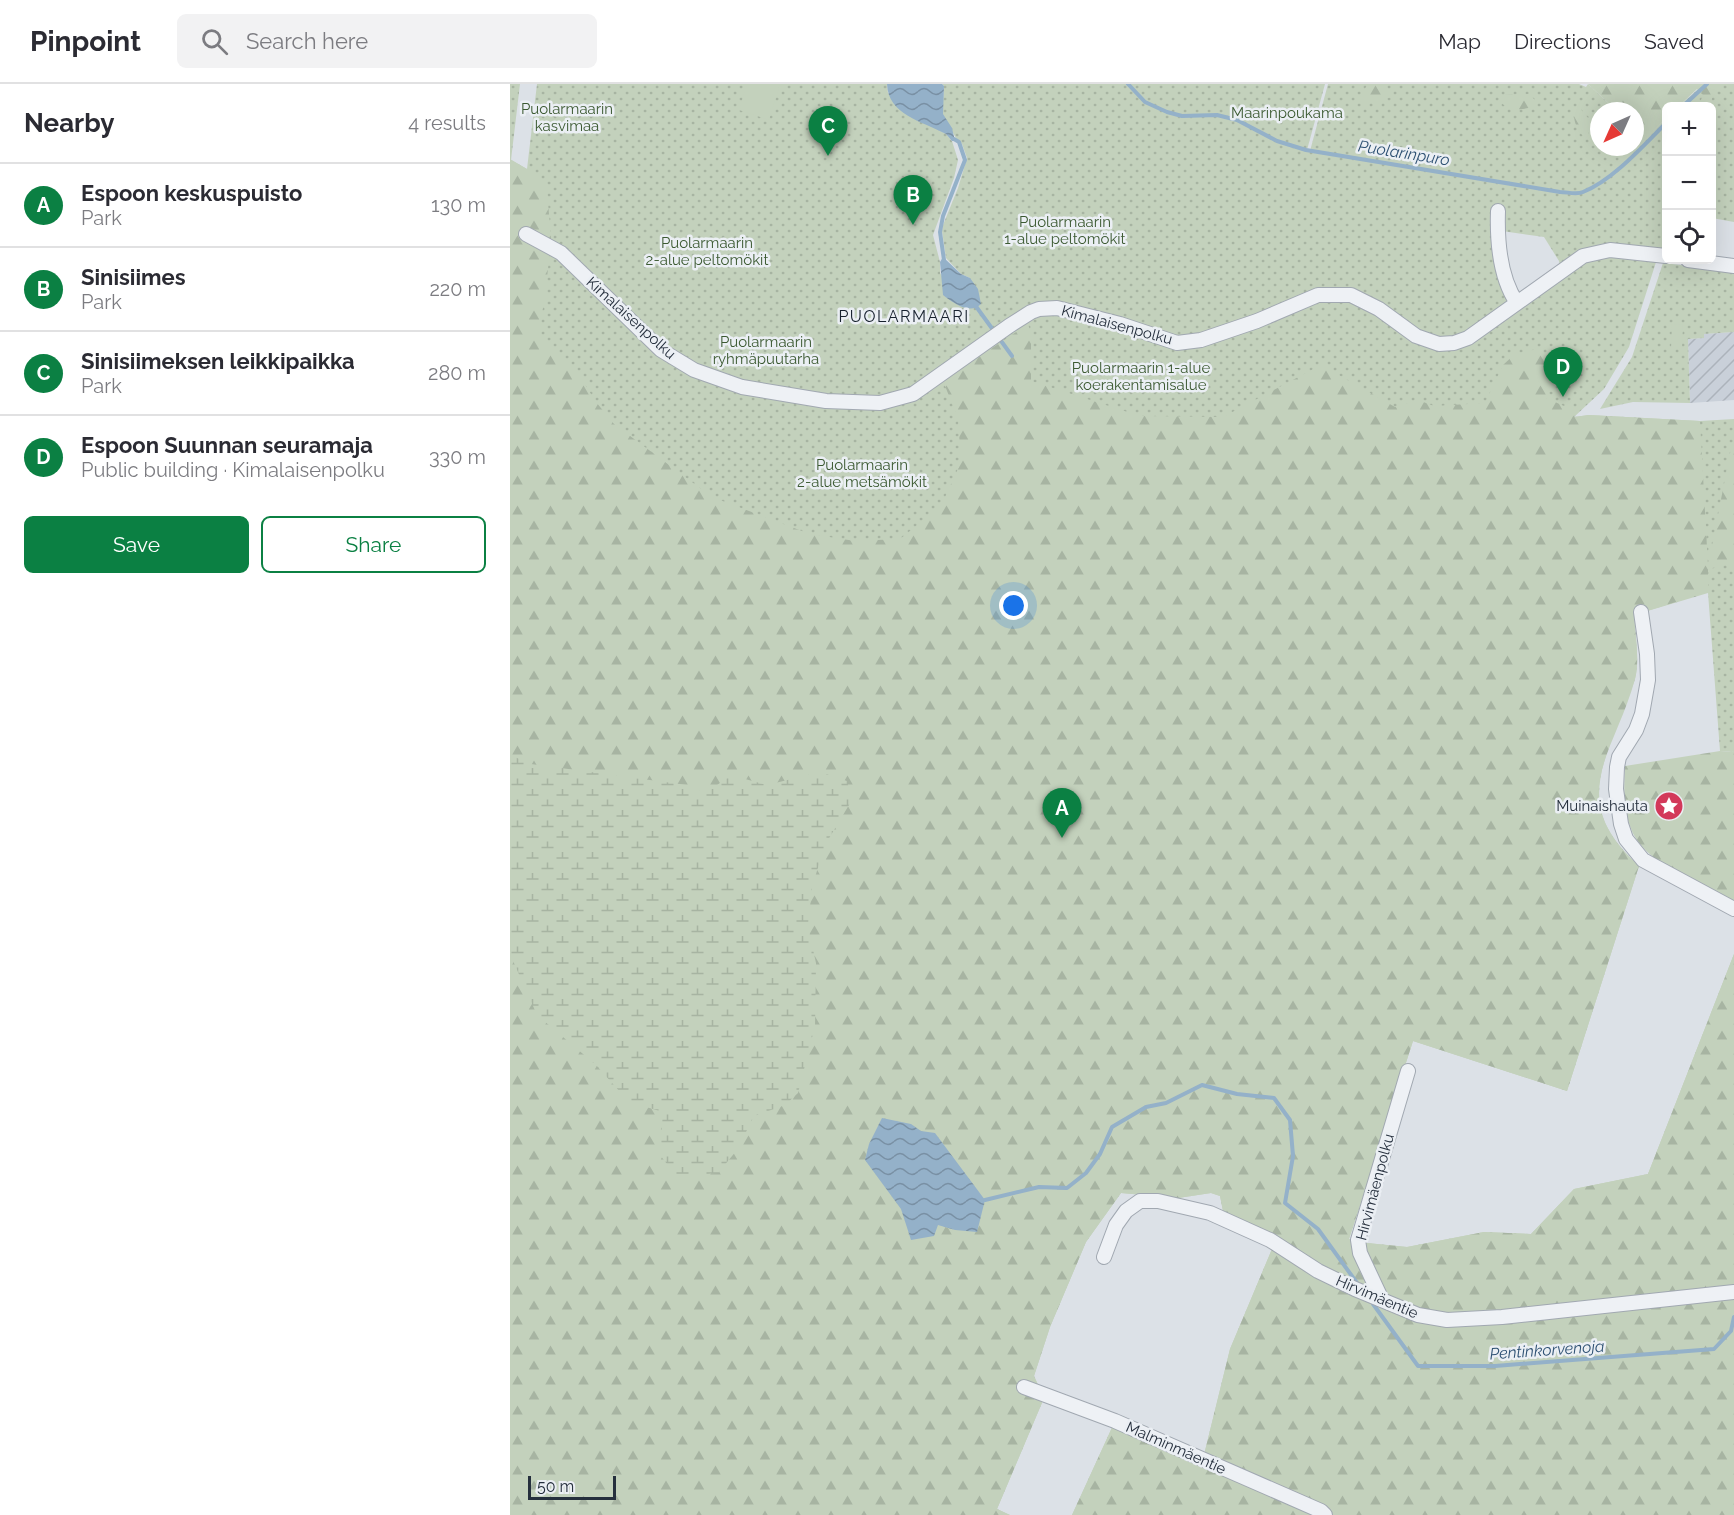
<!DOCTYPE html>
<meta charset="utf-8">
<style>
:root{--surface:#fff;--page:#f2f2f3;--text:#2b2b33;--muted:#7c7c81;--line:#e1e1e2;--accent:#0b8043}
body{margin:0;font-family:Raleway,sans-serif;background:var(--page);color:var(--text)}
.controls{position:absolute;right:18px;top:18px;display:grid;overflow:hidden;border-radius:9px;box-shadow:0 6px 24px #0002}
.controls button{width:54px;height:54px;display:grid;place-items:center;padding:0;border:0;border-bottom:2px solid var(--line);background:var(--surface);color:var(--text);font:30px sans-serif}
.compass{position:absolute;left:1080px;top:18px;width:54px;height:54px;border-radius:50%;background:var(--surface);box-shadow:0 6px 24px #0002;rotate:225deg}
.scale{position:absolute;left:18px;bottom:15px;width:88px;box-sizing:border-box;padding-left:6px;border:3px solid #252f3d;border-top:0;font-size:16px;line-height:21px;white-space:nowrap;color:#252f3d;-webkit-text-stroke:4px #ebeff4;paint-order:stroke}
.you{position:absolute;left:504px;top:522px;width:21px;height:21px;margin:-15px;border:4px solid #fff;border-radius:50%;background:#1a73e8;box-shadow:0 0 0 9px #1a73e833}
.badge{display:grid;place-items:center;width:39px;height:39px;border-radius:50%;background:var(--accent);color:#fff;font-size:20px;font-weight:700}
.pin{position:absolute;translate:-50% -50px;filter:drop-shadow(0 2px 3px #0008)}
.pin::after{content:'';position:absolute;top:32px;width:21px;height:18px;background:inherit;clip-path:polygon(0 0,100% 0,50% 100%)}
.list{margin:0;padding:0;list-style:none}
h2{display:flex;justify-content:space-between;align-items:center;height:78px;margin:0;padding:0 24px;font-size:26px}
h2 small{font-size:20px;font-weight:400;color:var(--muted)}
.list li{display:grid;grid-template-columns:39px 1fr auto;gap:18px;align-items:center;box-sizing:border-box;height:84px;padding:0 24px;border-top:2px solid var(--line)}
.list b{display:block;font-size:22px;white-space:nowrap}
.list p{margin:0;font-size:20px;white-space:nowrap;color:var(--muted)}
.list em{font-size:20px;font-style:normal;color:var(--muted)}
.actions{display:flex;gap:12px;padding:18px 24px}
.actions a{flex:1;padding:14px 0;border:2px solid var(--accent);border-radius:9px;text-align:center;font-size:21px;color:var(--accent)}
.actions .main{background:var(--accent);color:#fff}
.icon{flex:none;width:33px;height:33px;fill:none;stroke:currentColor;stroke-width:2;stroke-linecap:round;stroke-linejoin:round}
.map{position:relative;flex:none;width:1224px;height:1431px;overflow:hidden}
header{display:flex;align-items:center;gap:36px;box-sizing:border-box;height:84px;padding:0 30px;background:var(--surface);border-bottom:2px solid var(--line)}
header strong{font-size:28px}
nav{display:flex;gap:33px;margin-inline-start:auto;font-size:21px}
.search{width:420px;height:54px;background:var(--page);display:flex;align-items:center;gap:15px;box-sizing:border-box;padding:0 21px;border-radius:9px;color:var(--muted);font-size:22px}
main{display:flex}
aside{flex:1;background:var(--surface)}
.map>svg:first-child{display:block}
.industrial{fill:url(#industrial-furrows)}
.green{fill:url(#green-dots);fill-rule:evenodd}
.forest{fill:url(#forest-firs);fill-rule:evenodd}
.wetland{fill:url(#wetland-marsh)}
.pitch{fill:#c3d1bc}
.water{fill:url(#water-waves)}
.lines{fill:none;stroke-linecap:round;stroke-linejoin:round}
.stream{stroke:#94b1c9;stroke-width:4}
.street-casing{stroke:#a1a8b1;stroke-width:16}
.street{stroke:#eef1f5;stroke-width:14}
.labels{text-anchor:middle;dominant-baseline:central;stroke-width:5;stroke-linejoin:round;paint-order:stroke}
.park-label{font-size:15px;fill:#3c5a32;stroke:#ebeff4}
.street-label{font-size:15px;fill:#252f3d;stroke:#ebeff4}
.poi-label{font-size:15px;fill:#252f3d;stroke:#ebeff4;text-anchor:end}
.water-label{font-size:16px;font-style:italic;fill:#2e5173;stroke:#ebeff4}
.neighbourhood-label{font-size:16px;letter-spacing:1.5px;fill:#17212e;stroke:#ebeff4}
</style>
<header>
<strong>Pinpoint</strong>
<div class="search"><svg class="icon" aria-label="search" viewBox="0 0 24 24"><circle cx="10" cy="10" r="6"/><path d="M15 15l6 6"/></svg>Search here</div>
<nav><a>Map</a><a>Directions</a><a>Saved</a></nav>
</header>
<main>
<aside>
<h2>Nearby<small>4 results</small></h2>
<ul class="list">
<li><span class="badge">A</span><div><b>Espoon keskuspuisto</b><p>Park</p></div><em>130 m</em></li>
<li><span class="badge">B</span><div><b>Sinisiimes</b><p>Park</p></div><em>220 m</em></li>
<li><span class="badge">C</span><div><b>Sinisiimeksen leikkipaikka</b><p>Park</p></div><em>280 m</em></li>
<li><span class="badge">D</span><div><b>Espoon Suunnan seuramaja</b><p>Public building · Kimalaisenpolku</p></div><em>330 m</em></li>
</ul>
<div class="actions"><a class="main">Save</a><a>Share</a></div>
</aside>
<div class="map">
<svg width="1224" height="1431" viewBox="0 0 1224 1431">
<defs>
<pattern id="industrial-furrows" width="10" height="10" patternUnits="userSpaceOnUse" patternTransform="scale(1.5)"><rect width="10" height="10" fill="#c9d0d9"/><path d="M-1 1l2-2M0 10L10 0M9 11l2-2" fill="none" stroke="#acb3bb"/></pattern>
<pattern id="green-dots" width="8" height="8" patternUnits="userSpaceOnUse" patternTransform="scale(1.5)"><rect width="8" height="8" fill="#c3d1bc"/><path d="M2 2h.1M6 6h.1" fill="none" stroke="#a7b4a2" stroke-width="1.8" stroke-linecap="round"/></pattern>
<pattern id="forest-firs" width="22" height="20" patternUnits="userSpaceOnUse" patternTransform="scale(1.5)"><rect width="22" height="20" fill="#c3d1bc"/><path d="M5 1l3.5 6h-7zM16 11l3.5 6h-7z" fill="#a7b4a2"/></pattern>
<pattern id="wetland-marsh" width="20" height="14" patternUnits="userSpaceOnUse" patternTransform="scale(1.5)"><rect width="20" height="14" fill="#c3d1bc"/><path d="M1 5h8M5 5V1M11 12h8M15 12V8" fill="none" stroke="#a7b4a2"/></pattern>
<pattern id="water-waves" width="16" height="10" patternUnits="userSpaceOnUse" patternTransform="scale(1.5)"><rect width="16" height="10" fill="#94b1c9"/><path d="M0 5q4-4 8 0t8 0" fill="none" stroke="#7990a4"/></pattern>
</defs>
<rect width="100%" height="100%" fill="#dce1e7"/>
<path class="industrial" d="M1224,248V316L1180,319L1178,255L1193,254L1194,250Z"/>
<path class="green" d="M0,0H10L1,76L17,85L27,0H377L378,9L420,41L436,50L442,57L448,76L444,94L423,151L430,178V189L450,221L457,225L460,194L451,190L436,174L432,147L433,141L448,104L457,74L452,60L446,54L432,30L434,2L432,0H815L797,66L800,67L818,0H1069L1076,3L1078,0L1107,27H1089V63H1125V47L1134,56L1156,34V169L1147,175L1119,263L1094,305L1064,333L1079,331L1190,337L1224,335V668L1210,667L1198,509L1124,531C1125,551 1130,575 1125,595C1122,605 1117,615 1113,625C1088,692 1069,727 1129,782L1057,1007L903,957L839,1155L857,1159L897,1163L974,1148L1021,1150L1064,1105L1138,1090L1224,870V1431H562L605,1337L693,1375L720,1265L762,1165L745,1142L713,1127L710,1112L701,1109L668,1114L611,1109L576,1158L540,1243L524,1292L534,1314L487,1425L500,1431H0ZM992,147L1034,153L1049,177L1051,191L1016,220L1005,207Z
M1194,0H1224V138L1202,134V22H1169Z
M1153,179L1224,187V248L1194,250V254L1178,255L1180,319L1123,318L1090,325L1122,273Z"/>
<path class="forest" d="M858,0H874L881,8V13L857,20L852,16L854,6Z
M1078,0H1206L1201,18L1196,21H1192L1190,18L1193,11L1187,5L1169,22H1156V34L1134,57L1125,47V27H1107Z
M1019,10L1025,16L1022,23C1011,26 999,28 991,18L994,11Z
M1069,23L1079,35V49L1073,52C1066,45 1062,33 1065,24Z
M0,75L17,85L37,106L41,155L35,214L28,249L64,283L86,318L104,340L202,413L300,450L345,457L390,455L431,422L451,378L448,334L433,297L518,240L521,249V297L630,332L713,333L811,281L885,323L908,316L924,322L975,319L993,281L1005,270L1031,264L1044,292L1036,314L1063,326L1064,333L1079,331L1190,337L1198,482L1222,359L1224,358V479L1198,485V508L1124,531C1125,551 1130,576 1125,595C1104,672 1053,713 1129,782L1057,1007L903,957L839,1155L857,1159L897,1163L974,1148L1021,1150L1064,1105L1138,1090L1224,870V1431H562L605,1337L693,1375L720,1265L762,1165L745,1142L713,1127L710,1112L701,1109L668,1114L611,1109L576,1158L540,1243L524,1292L534,1314L487,1425L500,1431H0ZM372,1034L401,1040L411,1047L425,1049L475,1116L445,1146L427,1141L401,1155L391,1125L355,1076L359,1060Z
M1210,667L1224,668V817C1191,800 1132,780 1120,742C1113,723 1114,701 1115,682Z"/>
<path class="wetland" d="M0,671L21,680L177,701L196,709L221,691L257,701L310,688L337,697L342,716L315,761L302,803L298,843L306,879L305,942L288,1009L275,1021L244,1032L227,1066L208,1089L167,1093L150,1071L153,1028L119,1018L86,981L27,931L0,870Z"/>
<path class="pitch" d="M237,0H270L259,36L229,26Z
M1162,240L1173,241L1172,264H1161Z"/>
<path class="water" d="M377,0H432L434,2L433,30L442,44L445,57H442L436,50C412,37 378,31 377,0Z
M433,173L451,190L460,194L468,205L471,220C460,231 443,219 433,211L430,178Z
M372,1034L401,1040L411,1047L425,1049L475,1116L467,1148L445,1146L428,1141L424,1152L401,1156L391,1125L355,1076L359,1060Z"/>
<g class="lines">
<path class="stream" d="M618,0L635,18L657,28L672,32L707,31L727,36L767,57L796,66L1050,108C1057,108 1067,111 1073,108C1103,96 1133,62 1156,39
M1173,22L1197,0
M434,176L430,148L433,132L455,76L449,58L444,55
M465,221L502,272
M475,1116L529,1103L557,1104L576,1089L590,1070L602,1043L636,1023L656,1019L692,1001L727,1010L764,1014L780,1036L783,1072L775,1119L808,1145L847,1199
M863,1220L908,1282H985L1204,1265L1221,1247L1224,1233"/>
<g class="street-casing">
<path id="street" d="M988,127C987,157 990,194 1007,219
M16,150L51,169L151,266L184,286L232,303L316,317L370,319L403,310L499,242L521,228L529,225L547,224L610,240L667,259L691,256L747,237L808,211H841L869,225L906,252L929,260L944,259L958,254L1073,172L1100,166L1156,172
M1178,176L1224,182
M1131,528L1137,570L1138,596L1132,630L1126,646L1109,673L1107,683L1106,705L1111,740L1116,755L1133,776L1224,825
M594,1173L606,1141L616,1127L630,1117H648L700,1129L760,1156L808,1187L845,1205L908,1231L937,1236L992,1233L1224,1208
M872,1216L850,1169L848,1156L898,987
M514,1303L605,1337L811,1427L815,1431"/>
</g>
<use href="#street" class="street"/>
</g>
<defs>
<g id="sight-disc" transform="scale(1.5)"><circle r="9.5" fill="#d3395a" stroke="#ebeff4"/><path d="M0-6L1.8-2.2L6-1.7L2.9 1.2L3.7 5.4L0 3.3L-3.7 5.4L-2.9 1.2L-6-1.7L-1.8-2.2Z" fill="#fff"/></g>
</defs>
<g fill-rule="evenodd">
<use href="#sight-disc" x="1159" y="722"/>
</g>
<g class="labels">
<g class="park-label">
<text x="57" y="25">Puolarmaarin<tspan x="57" dy="17">kasvimaa</tspan></text>
<text x="777" y="29">Maarinpoukama</text>
<text x="555" y="138">Puolarmaarin<tspan x="555" dy="17">1-alue peltomökit</tspan></text>
<text x="197" y="159">Puolarmaarin<tspan x="197" dy="17">2-alue peltomökit</tspan></text>
<text x="256" y="258">Puolarmaarin<tspan x="256" dy="17">ryhmäpuutarha</tspan></text>
<text x="631" y="284">Puolarmaarin 1-alue<tspan x="631" dy="17">koerakentamisalue</tspan></text>
<text x="352" y="381">Puolarmaarin<tspan x="352" dy="17">2-alue metsämökit</tspan></text>
</g>
<g class="street-label">
<text transform="translate(121 234) rotate(42)">Kimalaisenpolku</text>
<text transform="translate(607 241) rotate(15)">Kimalaisenpolku</text>
<text transform="translate(865 1103) rotate(-75)">Hirvimäenpolku</text>
<text transform="translate(867 1213) rotate(23)">Hirvimäentie</text>
<text transform="translate(666 1364) rotate(24)">Malminmäentie</text>
</g>
<g class="poi-label">
<text x="1138" y="722">Muinaishauta</text>
</g>
<g class="water-label">
<text transform="translate(894 69) rotate(9)">Puolarinpuro</text>
<text transform="translate(1037 1266) rotate(-4)">Pentinkorvenoja</text>
</g>
<g class="neighbourhood-label">
<text x="394" y="232">PUOLARMAARI</text>
</g>
</g>
</svg>
<div class="controls">
<button>+</button>
<button>−</button>
<button><svg class="icon" aria-label="locate" viewBox="0 0 24 24"><circle cx="12" cy="12" r="6"/><path d="M12 2v4M12 18v4M2 12h4M18 12h4"/></svg></button>
</div>
<svg class="compass" viewBox="-18 -18 36 36"><path d="M0-13l5 13h-10z" fill="#e53935"/><path d="M0 13l5-13h-10z" fill="#7c7c81"/></svg>
<div class="scale">50 m</div>
<div class="you"></div>
<div class="pin badge" style="left:552px;top:754px">A</div>
<div class="pin badge" style="left:403px;top:141px">B</div>
<div class="pin badge" style="left:318px;top:72px">C</div>
<div class="pin badge" style="left:1053px;top:313px">D</div>
</div>
</main>
